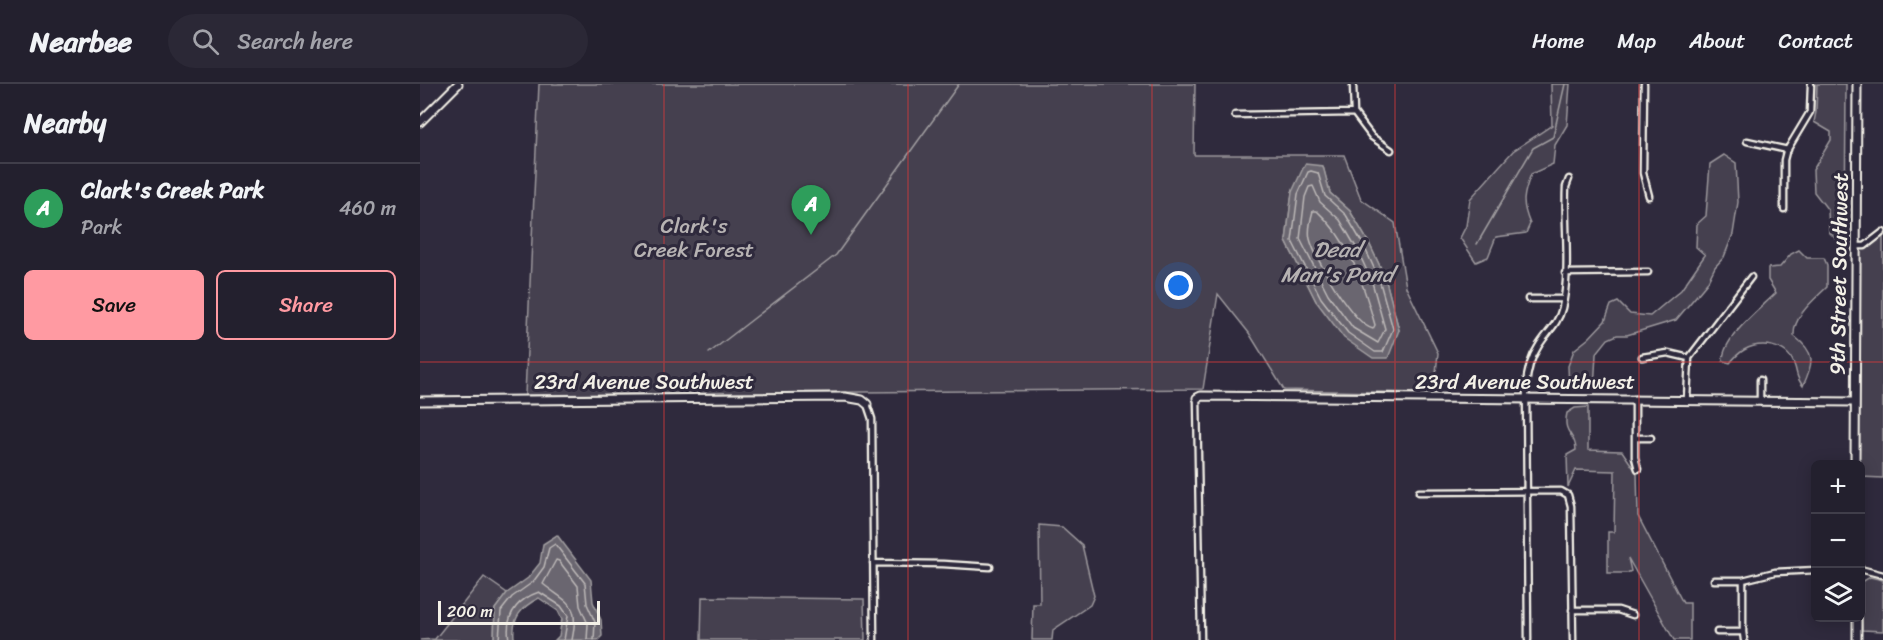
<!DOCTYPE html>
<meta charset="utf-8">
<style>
:root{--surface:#23202e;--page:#2b2836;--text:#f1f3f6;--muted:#a3a3aa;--line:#403e4a;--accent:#ff9aa2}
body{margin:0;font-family:Sriracha,sans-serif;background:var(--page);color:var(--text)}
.controls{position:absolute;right:18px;bottom:18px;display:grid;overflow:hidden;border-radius:9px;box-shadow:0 3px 15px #0003}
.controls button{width:54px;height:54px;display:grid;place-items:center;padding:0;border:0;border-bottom:2px solid var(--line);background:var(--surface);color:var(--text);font:30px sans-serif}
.scale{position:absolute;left:18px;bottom:15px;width:162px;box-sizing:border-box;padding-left:6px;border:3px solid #f4f1e8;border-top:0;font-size:16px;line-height:21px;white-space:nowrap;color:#f4f1e8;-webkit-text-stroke:4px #2f2a3d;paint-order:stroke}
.you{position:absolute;left:759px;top:202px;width:21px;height:21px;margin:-15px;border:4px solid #fff;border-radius:50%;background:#1a73e8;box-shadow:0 0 0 9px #1a73e833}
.badge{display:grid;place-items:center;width:39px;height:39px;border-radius:50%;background:var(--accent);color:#fff;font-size:20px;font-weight:700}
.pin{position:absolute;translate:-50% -50px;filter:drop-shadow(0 2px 3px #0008)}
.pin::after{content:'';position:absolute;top:32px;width:21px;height:18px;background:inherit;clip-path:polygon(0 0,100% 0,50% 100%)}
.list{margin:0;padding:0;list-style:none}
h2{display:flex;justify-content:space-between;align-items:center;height:78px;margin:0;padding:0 24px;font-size:26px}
h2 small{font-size:20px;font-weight:400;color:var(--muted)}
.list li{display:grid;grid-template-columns:39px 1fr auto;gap:18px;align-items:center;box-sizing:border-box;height:90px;padding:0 24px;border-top:2px solid var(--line)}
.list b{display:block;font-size:22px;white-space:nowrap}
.list p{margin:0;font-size:20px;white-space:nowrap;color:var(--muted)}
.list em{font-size:20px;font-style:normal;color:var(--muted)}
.actions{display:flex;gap:12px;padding:18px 24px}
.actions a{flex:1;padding:14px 0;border:2px solid var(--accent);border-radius:9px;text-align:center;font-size:21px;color:var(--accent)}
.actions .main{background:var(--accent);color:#111}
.icon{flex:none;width:33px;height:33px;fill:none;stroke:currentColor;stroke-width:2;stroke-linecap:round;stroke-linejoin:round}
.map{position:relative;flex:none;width:1463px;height:556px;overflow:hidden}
header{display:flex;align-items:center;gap:36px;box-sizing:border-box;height:84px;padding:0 30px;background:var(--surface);border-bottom:2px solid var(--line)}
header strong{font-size:28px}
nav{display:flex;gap:33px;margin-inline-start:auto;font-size:21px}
.search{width:420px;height:54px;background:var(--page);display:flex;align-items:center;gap:15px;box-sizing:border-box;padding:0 21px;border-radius:33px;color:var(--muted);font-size:22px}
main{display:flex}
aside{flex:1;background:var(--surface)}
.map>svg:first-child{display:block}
.green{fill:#454050;stroke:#9c989c;stroke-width:1.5;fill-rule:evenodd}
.water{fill:#6a6670;stroke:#a19ea0;stroke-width:1.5}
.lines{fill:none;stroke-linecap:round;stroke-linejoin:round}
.shore{stroke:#bdb9b8;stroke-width:1.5}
.stream{stroke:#a19ea0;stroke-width:1.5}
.street-casing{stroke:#f4f1e8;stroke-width:9}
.secondary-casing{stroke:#f4f1e8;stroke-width:11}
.street{stroke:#2f2a3d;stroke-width:4.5}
.secondary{stroke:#2f2a3d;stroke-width:7}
.grid{fill:none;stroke:#d93c3b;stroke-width:1.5;stroke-opacity:0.55}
.labels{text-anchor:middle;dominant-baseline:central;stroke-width:6;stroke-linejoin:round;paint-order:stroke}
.park-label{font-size:21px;fill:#b7b3b3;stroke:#2f2a3d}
.street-label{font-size:21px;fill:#f4f1e8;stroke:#2f2a3d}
.water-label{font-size:22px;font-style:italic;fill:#b6b2b2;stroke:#2f2a3d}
</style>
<header>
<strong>Nearbee</strong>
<div class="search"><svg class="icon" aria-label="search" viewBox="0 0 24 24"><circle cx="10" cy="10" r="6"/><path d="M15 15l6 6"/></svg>Search here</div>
<nav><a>Home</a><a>Map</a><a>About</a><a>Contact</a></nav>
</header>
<main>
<aside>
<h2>Nearby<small></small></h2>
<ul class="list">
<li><span class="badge" style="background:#2e9e5b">A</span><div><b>Clark's Creek Park</b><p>Park</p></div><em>460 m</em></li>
</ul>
<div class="actions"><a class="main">Save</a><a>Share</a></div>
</aside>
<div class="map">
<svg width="1463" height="556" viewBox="0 0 1463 556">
<rect width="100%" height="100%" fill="#2f2a3d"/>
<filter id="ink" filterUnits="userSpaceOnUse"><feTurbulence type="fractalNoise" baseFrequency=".0167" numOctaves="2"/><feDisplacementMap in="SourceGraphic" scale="12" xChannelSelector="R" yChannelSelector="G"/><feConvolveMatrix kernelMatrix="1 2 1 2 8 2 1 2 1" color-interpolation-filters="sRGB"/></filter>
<g filter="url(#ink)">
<path class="green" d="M119,0H775L774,71H924L941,115L975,139L986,203L1018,269L1016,289L1004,309L864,306L829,249L798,210L783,305L105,311ZM903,83L910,109L930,127L949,159L965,193L979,246L896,217L866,157L872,108Z
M1131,0H1150L1147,41L1135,61L1133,80L1111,90C1103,111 1101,119 1110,140L1106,149L1076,153L1068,173L1056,178L1040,154L1046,142L1050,115L1093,67L1132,41Z
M1397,0H1426L1425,151L1417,156L1409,148L1408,126L1394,108L1393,86L1411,56V48L1394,38L1396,28Z
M1304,71L1316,79L1318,118L1313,150L1304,173L1295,183L1287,199L1256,236L1207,251H1197L1188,255L1176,270L1174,305L1149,304L1148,282L1154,266L1169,254L1185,237L1191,221L1198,218L1210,230L1230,232L1261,206L1285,171L1276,163L1277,140L1286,132L1290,80Z
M1463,148V394L1441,393L1440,380H1435L1436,162H1442Z
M1379,166L1387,174H1404L1407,181V203C1394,216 1373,232 1374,252C1396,269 1394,278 1383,302C1375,292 1378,290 1374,280C1367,260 1340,257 1324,266C1319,269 1314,274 1310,279L1303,277C1302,254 1340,225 1356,209L1348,196V184L1360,183L1371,170Z
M1168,323V366L1202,367L1217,389L1218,432L1263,519H1270V556H1254L1208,474L1211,487L1207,489H1188V448H1194L1195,387L1156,386L1148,403L1147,371L1156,366C1156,349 1142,351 1147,329L1155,324Z
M619,441L642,443L662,461L674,512L670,521L633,546L632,556H612L613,520H620Z
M64,493L87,509L75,525L74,556H0L15,555Z
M1450,493L1463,496V547L1442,546V498Z
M282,513L444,515L445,556H281Z"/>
<path class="water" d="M885,80L903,82L910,109L930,127L949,159L965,193L979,246L968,274H953L924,254L896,217L866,157L872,108Z
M137,451L171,496L173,518L181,536L182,552L178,556H135L139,552L142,535L138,527L119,514C101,523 92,534 94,554L98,556H74L75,525L87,509L108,494L120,479L123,460Z"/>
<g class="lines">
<path class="shore" d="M891,87L898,89L905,112L926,131L944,162L959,195L973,245L963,268H955L928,249L901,214L872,157L878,110L888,88Z
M893,102L900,118L920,136L937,165L952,198L965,245L958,259L933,244L908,210L880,155L885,113L889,103Z
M893,127H897C930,157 943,199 955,241L953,245C933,240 895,175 890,155C888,147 891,134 893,127Z
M79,556L81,527L92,513L113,498L124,483L129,464L135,460L165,499L167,520L175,538L174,556
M89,556C85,532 96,516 119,508L141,522L148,532L144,556
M152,556C160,518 148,520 123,500L136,476L139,477L158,502L160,522L168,540L167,556"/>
<path class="stream" d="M1057,160L1113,64L1133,53L1145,0
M289,269L416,171L539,0"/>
<g class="street-casing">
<path id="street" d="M933,0L934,29L952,53L971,66
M1224,0L1223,89L1229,112
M815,31L934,29
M1327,57L1368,66
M1364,125V76L1366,68L1390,28L1391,0
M1436,162H1445L1463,148
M1145,189L1228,188
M1108,215H1143
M1222,273L1248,269L1269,274
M777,314L781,556
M1215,315V373L1218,385
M1267,315L1269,274L1331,193
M1340,316V296
M447,320L452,335L454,556
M1215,354H1231
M999,408L1141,407L1148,411L1151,422L1153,556
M453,479L523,480L570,483
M1440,485L1463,491
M1294,496H1323L1355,488L1396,486
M1323,496V548L1324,556
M1152,526H1198L1213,531
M1297,548H1323
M1108,556L1106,303C1107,288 1110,275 1118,263C1126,249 1138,241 1142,224C1151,188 1144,141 1146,103L1149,95"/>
</g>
<g class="secondary-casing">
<path id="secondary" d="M0,38L38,0
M777,314L781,312L1434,318
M0,317L425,313L442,316L447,320
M1435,380L1437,0
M1437,534V556"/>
</g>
<use href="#street" class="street"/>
<use href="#secondary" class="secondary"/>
</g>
</g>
<path class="grid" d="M244,0V556M488,0V556M732,0V556M975,0V556M1219,0V556M0,278H1463"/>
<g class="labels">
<g class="park-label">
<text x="274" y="142">Clark's<tspan x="274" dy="24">Creek Forest</tspan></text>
</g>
<g class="street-label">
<text transform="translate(1419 190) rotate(-89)">9th Street Southwest</text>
<text x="224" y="298">23rd Avenue Southwest</text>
<text x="1105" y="298">23rd Avenue Southwest</text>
</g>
<g class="water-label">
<text x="917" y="165">Dead<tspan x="917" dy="25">Man's Pond</tspan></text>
</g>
</g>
</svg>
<div class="controls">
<button>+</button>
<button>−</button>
<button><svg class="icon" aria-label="layers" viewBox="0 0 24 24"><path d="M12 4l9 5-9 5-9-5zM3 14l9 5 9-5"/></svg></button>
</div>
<div class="scale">200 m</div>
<div class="you"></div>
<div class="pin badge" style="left:391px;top:151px;background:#2e9e5b">A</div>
</div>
</main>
